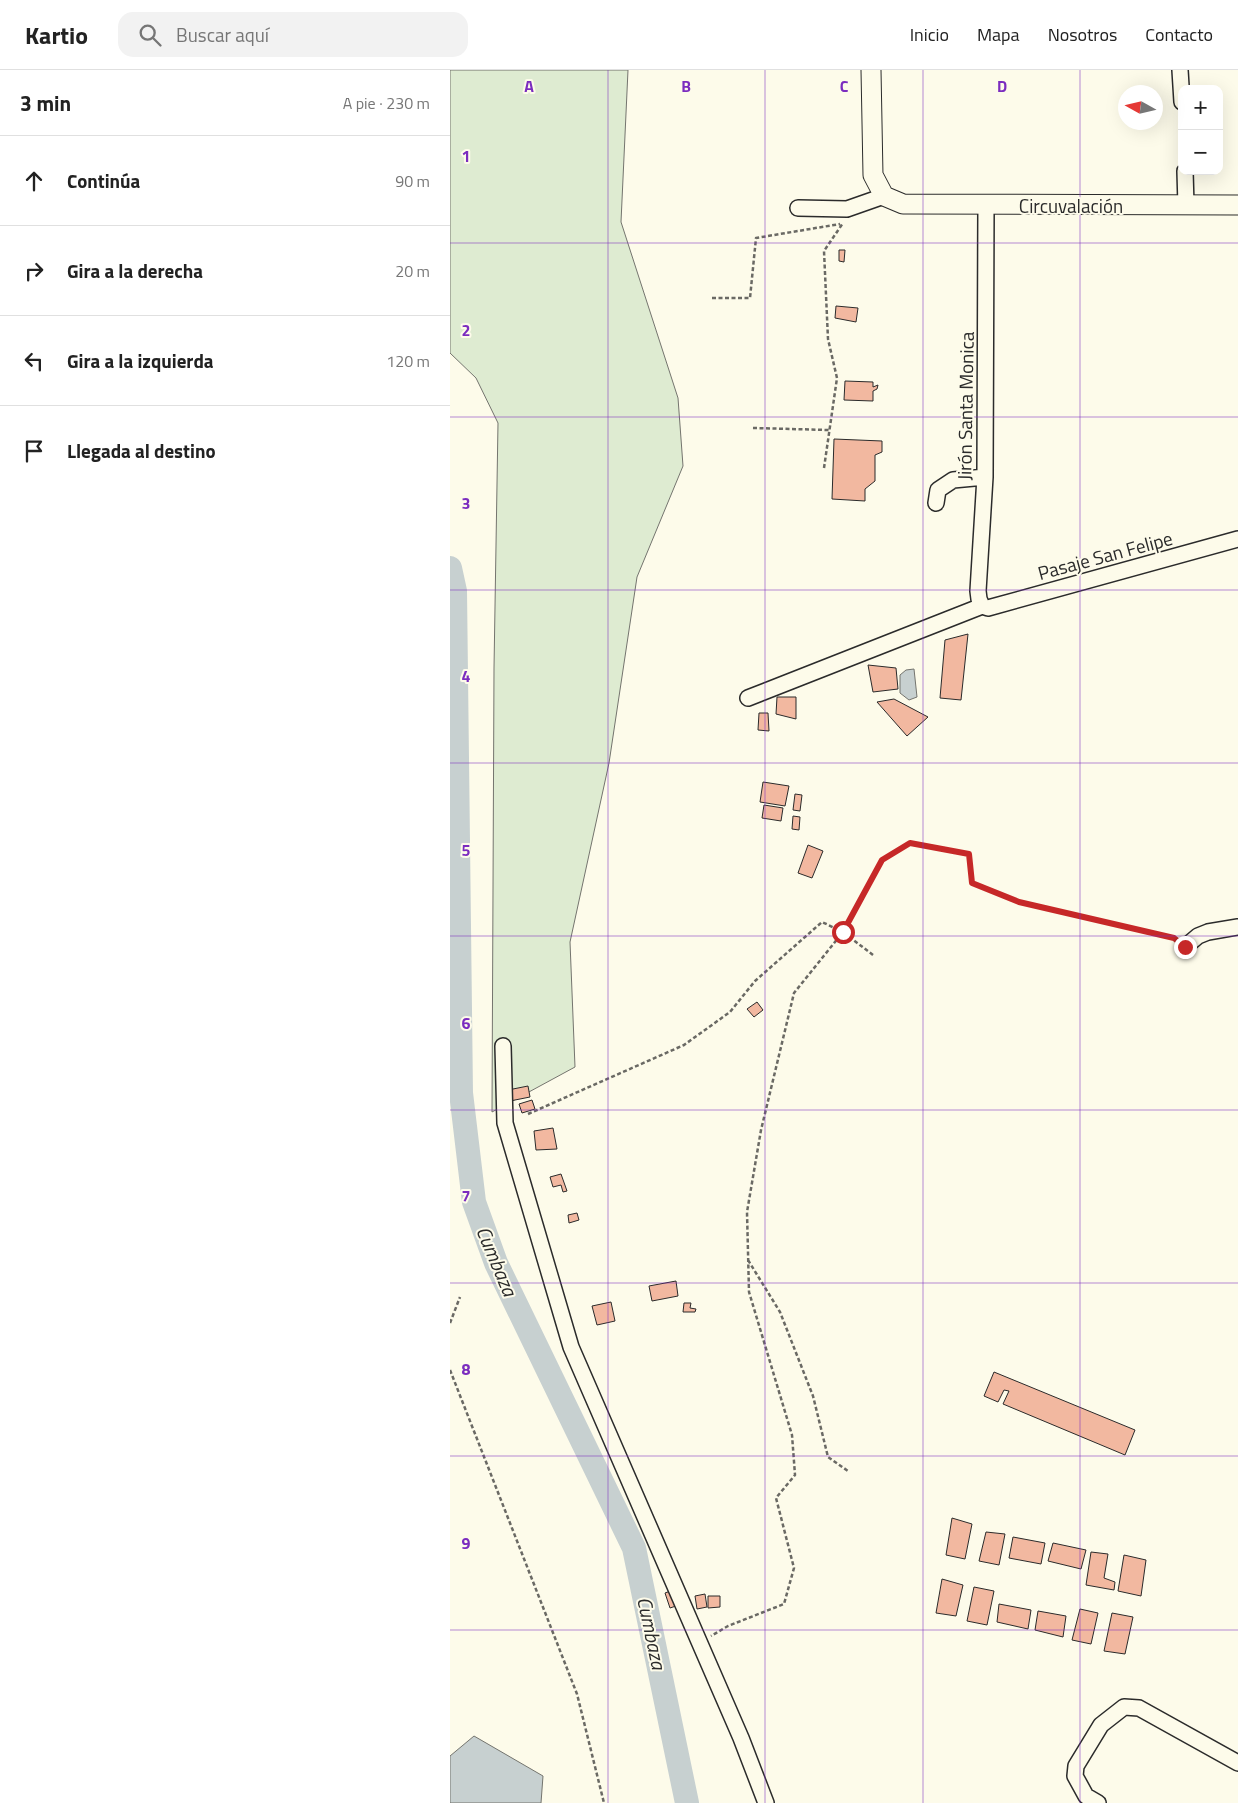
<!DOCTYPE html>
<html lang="es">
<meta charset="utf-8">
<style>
:root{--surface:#fff;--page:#f2f2f2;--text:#222;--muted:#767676;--line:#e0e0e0}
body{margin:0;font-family:"Titillium Web",sans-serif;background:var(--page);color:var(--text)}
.controls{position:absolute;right:15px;top:15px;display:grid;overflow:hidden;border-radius:10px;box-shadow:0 5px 20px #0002}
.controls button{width:45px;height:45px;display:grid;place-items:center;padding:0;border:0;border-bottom:1px solid var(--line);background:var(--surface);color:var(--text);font:25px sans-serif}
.compass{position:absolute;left:668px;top:15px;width:45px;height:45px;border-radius:50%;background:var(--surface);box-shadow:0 5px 20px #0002;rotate:278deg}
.stop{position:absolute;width:15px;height:15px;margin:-11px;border:4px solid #c62828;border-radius:50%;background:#fff}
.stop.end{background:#c62828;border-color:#fff;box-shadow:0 1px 5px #0008}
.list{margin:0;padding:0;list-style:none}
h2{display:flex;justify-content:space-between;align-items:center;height:65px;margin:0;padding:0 20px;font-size:21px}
h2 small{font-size:16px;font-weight:400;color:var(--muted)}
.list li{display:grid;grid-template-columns:32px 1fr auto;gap:15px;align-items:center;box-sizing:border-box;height:90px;padding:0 20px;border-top:1px solid var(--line)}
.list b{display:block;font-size:19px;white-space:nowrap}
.list em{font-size:16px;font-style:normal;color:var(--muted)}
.icon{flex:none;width:28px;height:28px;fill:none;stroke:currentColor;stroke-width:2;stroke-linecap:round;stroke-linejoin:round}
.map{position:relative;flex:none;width:788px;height:1733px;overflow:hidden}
header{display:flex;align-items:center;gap:30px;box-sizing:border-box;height:70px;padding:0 25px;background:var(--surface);border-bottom:1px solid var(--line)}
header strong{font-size:24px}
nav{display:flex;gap:28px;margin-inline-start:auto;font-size:18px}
.search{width:350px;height:45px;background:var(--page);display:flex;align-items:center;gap:12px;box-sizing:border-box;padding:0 18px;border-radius:15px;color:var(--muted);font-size:19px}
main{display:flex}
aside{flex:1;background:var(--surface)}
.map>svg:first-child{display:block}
.green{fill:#deebd1;stroke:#74746e}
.water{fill:#c7d0d0;stroke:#74746e}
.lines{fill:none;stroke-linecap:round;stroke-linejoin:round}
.river{stroke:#c7d0d0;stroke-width:24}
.building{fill:#f2b8a0;stroke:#2b2b2b}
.minor-casing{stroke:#2b2b2b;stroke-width:18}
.major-casing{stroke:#2b2b2b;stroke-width:21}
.path{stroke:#6a6964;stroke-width:2.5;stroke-dasharray:4 2.5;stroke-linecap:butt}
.minor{stroke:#fdfbea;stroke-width:15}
.major{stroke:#fdfbea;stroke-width:19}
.route{stroke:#c62828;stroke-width:6}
.grid{fill:none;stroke:#7b2cbf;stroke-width:1;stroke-opacity:0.55}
.labels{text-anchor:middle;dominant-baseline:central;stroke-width:4;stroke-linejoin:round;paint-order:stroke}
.street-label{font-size:19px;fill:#2b2b2b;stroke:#fdfbea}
.water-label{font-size:20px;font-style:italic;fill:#2b2b2b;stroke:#fdfbea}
.grid-label{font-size:16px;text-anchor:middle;font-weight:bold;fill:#7b2cbf;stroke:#fdfbea;stroke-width:4;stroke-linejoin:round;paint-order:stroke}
</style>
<header>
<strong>Kartio</strong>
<div class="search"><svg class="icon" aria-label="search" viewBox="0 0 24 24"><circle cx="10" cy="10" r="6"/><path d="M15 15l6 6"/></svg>Buscar aquí</div>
<nav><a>Inicio</a><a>Mapa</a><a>Nosotros</a><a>Contacto</a></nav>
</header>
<main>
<aside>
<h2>3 min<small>A pie · 230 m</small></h2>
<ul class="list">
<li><svg class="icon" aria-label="ahead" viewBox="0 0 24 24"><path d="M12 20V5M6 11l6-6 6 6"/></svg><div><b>Continúa</b></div><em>90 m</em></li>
<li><svg class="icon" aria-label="right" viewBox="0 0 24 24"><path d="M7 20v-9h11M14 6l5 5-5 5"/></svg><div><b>Gira a la derecha</b></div><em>20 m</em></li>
<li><svg class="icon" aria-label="left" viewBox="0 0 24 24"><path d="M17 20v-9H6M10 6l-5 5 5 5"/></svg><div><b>Gira a la izquierda</b></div><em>120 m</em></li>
<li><svg class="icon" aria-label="arrive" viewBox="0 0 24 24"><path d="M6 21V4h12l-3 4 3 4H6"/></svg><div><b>Llegada al destino</b></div></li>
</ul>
</aside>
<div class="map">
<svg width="788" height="1733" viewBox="0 0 788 1733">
<rect width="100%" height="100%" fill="#fdfbea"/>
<path class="green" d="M0,0H178L171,152L228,328L233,396L187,507L159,693L120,872L125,997L42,1042L44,598L48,353L26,308L0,283Z"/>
<path class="water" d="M464,599L467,627L459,630L450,623V605L456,600Z
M24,1666L93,1706L91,1733H0V1686Z"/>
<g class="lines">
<path class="river" d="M0,498L5,521L11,1023L24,1132L46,1193L184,1478L237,1733"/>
</g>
<path class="building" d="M389,180H395L394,192L389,191Z
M386,236L408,238L406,252L385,248Z
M395,311L423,312V317L428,315L427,319L423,321V331L394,330Z
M384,369L432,371V382L425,385V411L415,419V431L382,429Z
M518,564L511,630L490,628L495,570Z
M418,595L446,598L448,619L423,622Z
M327,627H346V649L326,644Z
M444,629L478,647L457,666L427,632Z
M309,643H318L319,661L308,660Z
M313,712L339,716L335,736L310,732Z
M345,724L352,725L350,741L343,740Z
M314,735L333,738L331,751L312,748Z
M343,746L350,747L349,760L342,759Z
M358,775L373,781L362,808L348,803Z
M307,932L313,940L304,947L297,939Z
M78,1016L80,1027L60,1031L58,1020Z
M82,1030L85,1039L72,1043L69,1034Z
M103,1058L107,1079L86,1080L84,1061Z
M111,1104L117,1121L113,1122L111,1115L103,1117L100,1107Z
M127,1143L129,1150L119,1153L118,1145Z
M226,1211L228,1226L202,1231L199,1216Z
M161,1232L165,1251L147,1255L142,1236Z
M234,1233H241L240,1238L246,1239L245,1242H233Z
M544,1302L685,1360L675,1385L553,1334L559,1321L554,1320L548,1332L534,1326Z
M502,1448L522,1454L515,1489L496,1485Z
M536,1462L555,1464L549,1495L529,1491Z
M563,1467L595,1473L591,1494L559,1488Z
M603,1473L636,1480L631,1499L598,1491Z
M641,1482L658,1484L654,1508L665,1512L664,1520L636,1515Z
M674,1485L696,1490L691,1526L668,1521Z
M492,1509L513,1515L506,1546L486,1543Z
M524,1517L544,1521L537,1555L517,1551Z
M223,1520L229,1535L220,1538L215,1523Z
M255,1524L257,1537L247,1539L245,1526Z
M258,1526H270V1537L258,1538Z
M549,1534L581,1540L578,1559L547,1552Z
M630,1539L648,1543L641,1574L622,1570Z
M588,1541L616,1546L613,1567L585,1560Z
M662,1543L683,1547L675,1584L654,1581Z"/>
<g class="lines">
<g class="minor-casing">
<path id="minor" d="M730,0L732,32
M735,101L736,136
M348,138L397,139L434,126
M486,433L488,420L503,410L535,407
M532,536L529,529L528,521L535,407L536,134
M532,536L538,538L788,469
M298,628L532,536
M735,877L748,866L758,862L788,857
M53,976L55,1053L121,1277L291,1668L316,1733
M648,1733L636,1726L625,1706L626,1696L651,1655L674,1637L689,1638L788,1693"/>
</g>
<g class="major-casing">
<path id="major" d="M421,0L423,105L434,126L453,134L788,135"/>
</g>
<path class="path" d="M262,228H300L306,168L390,154
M303,358L379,360
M374,398L387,308L378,269L374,181L393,153
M423,885L393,862L432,790L460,773L519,784L522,813L569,832L724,869
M78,1044L234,975L280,942L305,911L372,852L393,862L344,923L311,1060L297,1142L299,1222L342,1365L345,1405L326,1428L344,1498L334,1534L278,1556L261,1566
M298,1190L330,1242L363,1326L378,1387L398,1401
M0,1253L10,1227
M0,1300L127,1624L154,1733"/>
<use href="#minor" class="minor"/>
<use href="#major" class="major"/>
</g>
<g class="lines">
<path class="route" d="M393,862L432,790L460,773L519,784L522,813L569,832L724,868L735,877"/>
</g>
<path class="grid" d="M158,0V1733M315,0V1733M473,0V1733M630,0V1733M0,173H788M0,347H788M0,520H788M0,693H788M0,866H788M0,1040H788M0,1213H788M0,1386H788M0,1560H788"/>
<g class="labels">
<g class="street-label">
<text x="621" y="135">Circuvalación</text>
<text transform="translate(515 336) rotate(-89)">Jirón Santa Monica</text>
<text transform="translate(655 485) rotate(-15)">Pasaje San Felipe</text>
</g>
<g class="water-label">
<text transform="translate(47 1191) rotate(67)">Cumbaza</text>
<text transform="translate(202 1563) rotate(78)">Cumbaza</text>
</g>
</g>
<g class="grid-label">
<text x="79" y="22">A</text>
<text x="236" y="22">B</text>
<text x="394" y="22">C</text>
<text x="552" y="22">D</text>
<text x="16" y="92">1</text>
<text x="16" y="266">2</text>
<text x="16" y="439">3</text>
<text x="16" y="612">4</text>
<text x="16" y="786">5</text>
<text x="16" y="959">6</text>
<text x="16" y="1132">7</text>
<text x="16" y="1305">8</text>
<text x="16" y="1479">9</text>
</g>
</svg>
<div class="controls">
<button>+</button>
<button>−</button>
</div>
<svg class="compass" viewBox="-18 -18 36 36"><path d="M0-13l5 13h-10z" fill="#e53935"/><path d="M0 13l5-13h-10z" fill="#767676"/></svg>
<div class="stop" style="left:393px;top:862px"></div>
<div class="stop end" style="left:735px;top:877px"></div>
</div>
</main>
